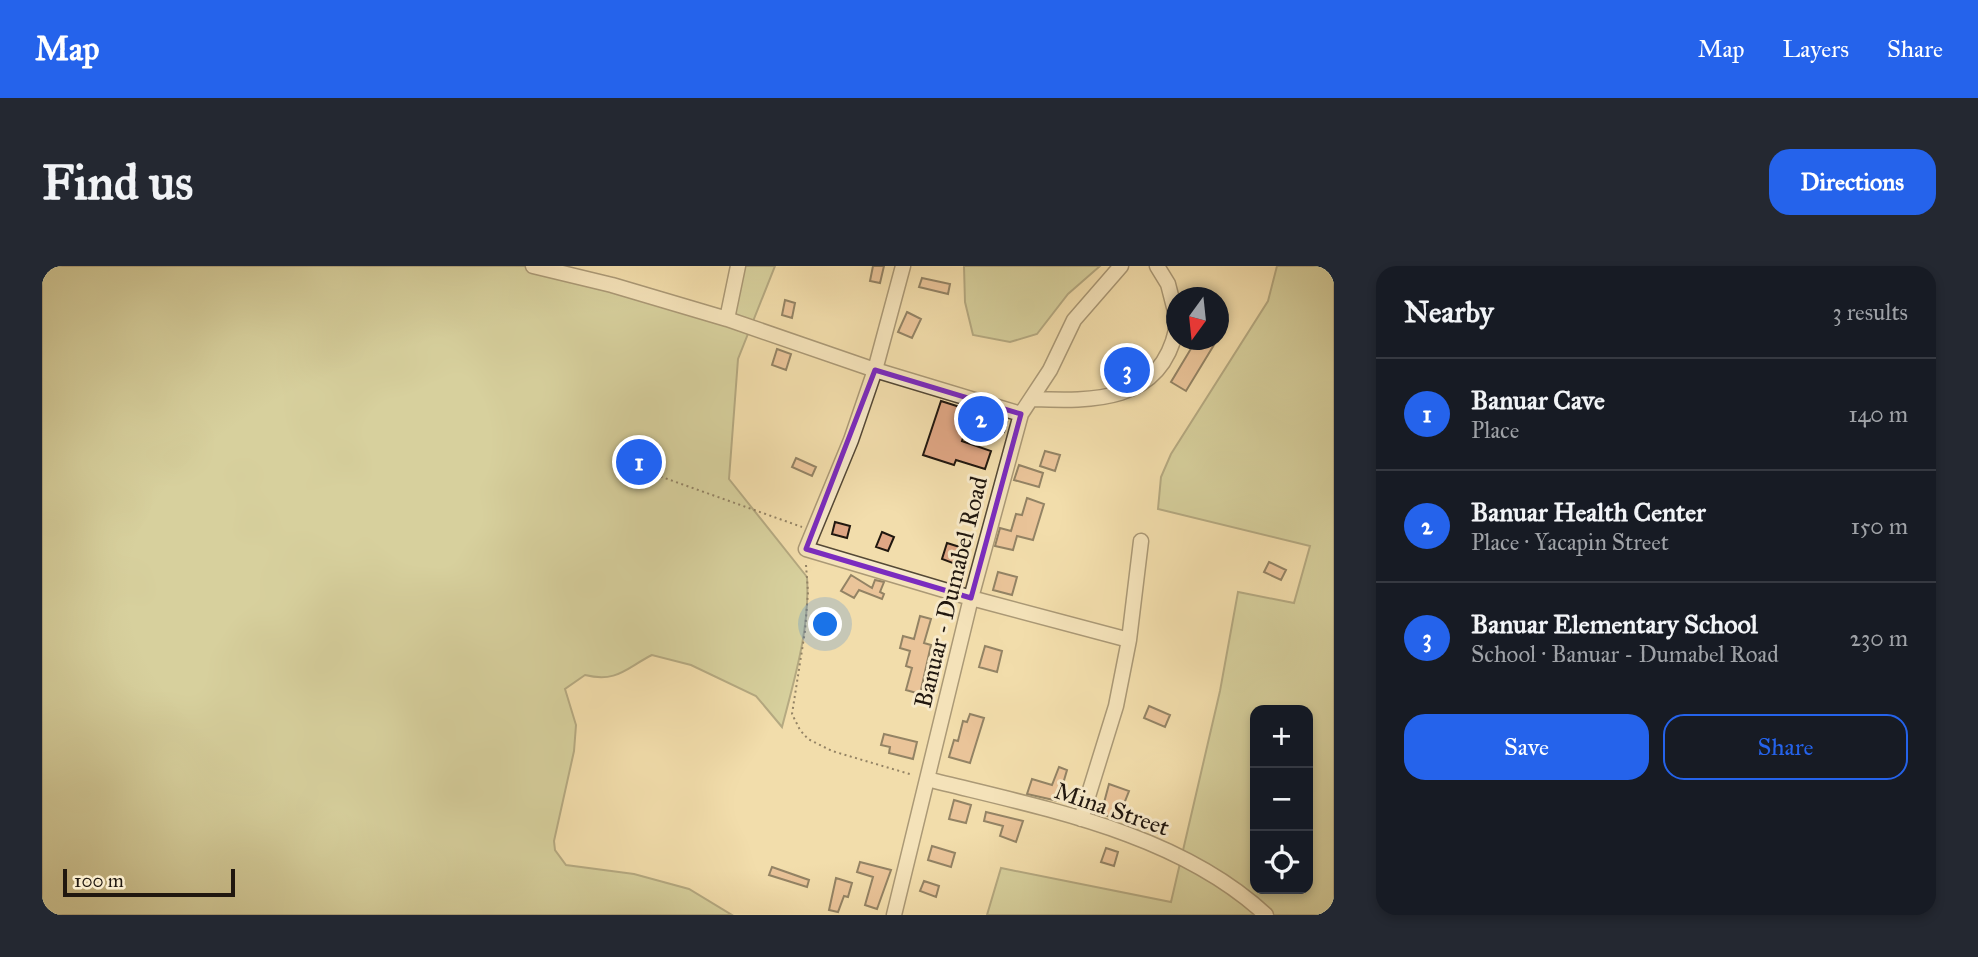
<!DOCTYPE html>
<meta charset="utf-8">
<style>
:root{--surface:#171b24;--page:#242831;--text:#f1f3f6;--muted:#9ea1a6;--line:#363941;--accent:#2563eb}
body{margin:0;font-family:"IM FELL Great Primer",serif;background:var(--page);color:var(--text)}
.controls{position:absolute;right:21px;bottom:21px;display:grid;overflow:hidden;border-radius:14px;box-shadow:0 4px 10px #0003}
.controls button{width:63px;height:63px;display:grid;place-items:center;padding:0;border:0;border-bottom:2px solid var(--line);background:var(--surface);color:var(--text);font:35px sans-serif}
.compass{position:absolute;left:1124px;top:21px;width:63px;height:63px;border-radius:50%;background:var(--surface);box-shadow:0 4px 10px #0003;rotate:195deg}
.scale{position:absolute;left:21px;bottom:18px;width:172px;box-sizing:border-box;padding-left:7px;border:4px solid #20170f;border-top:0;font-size:19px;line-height:24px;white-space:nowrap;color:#20170f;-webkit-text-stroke:5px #f7e9c9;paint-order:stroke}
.you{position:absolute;left:784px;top:359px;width:24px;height:24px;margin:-18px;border:5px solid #fff;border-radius:50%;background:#1a73e8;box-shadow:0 0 0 10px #1a73e833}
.badge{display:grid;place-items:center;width:46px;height:46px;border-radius:50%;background:var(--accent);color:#fff;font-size:23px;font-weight:700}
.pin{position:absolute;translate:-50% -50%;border:4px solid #fff;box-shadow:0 2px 7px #0006}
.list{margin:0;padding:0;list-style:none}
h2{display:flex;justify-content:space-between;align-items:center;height:91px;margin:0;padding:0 28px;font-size:30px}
h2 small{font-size:23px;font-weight:400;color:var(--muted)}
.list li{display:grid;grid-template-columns:46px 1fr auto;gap:21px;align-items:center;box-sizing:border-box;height:112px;padding:0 28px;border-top:2px solid var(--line)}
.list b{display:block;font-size:26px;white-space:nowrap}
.list p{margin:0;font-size:23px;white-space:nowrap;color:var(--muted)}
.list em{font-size:23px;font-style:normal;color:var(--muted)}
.actions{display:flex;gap:14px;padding:21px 28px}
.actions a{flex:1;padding:16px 0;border:2px solid var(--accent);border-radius:21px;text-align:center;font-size:24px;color:var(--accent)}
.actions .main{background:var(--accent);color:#fff}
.icon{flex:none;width:38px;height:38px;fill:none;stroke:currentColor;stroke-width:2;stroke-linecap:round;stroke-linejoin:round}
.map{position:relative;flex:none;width:1292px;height:649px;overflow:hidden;border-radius:21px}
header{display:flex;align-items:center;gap:42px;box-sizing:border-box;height:98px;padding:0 35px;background:var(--accent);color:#fff}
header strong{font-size:33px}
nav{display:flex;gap:38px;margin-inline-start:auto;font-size:24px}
.intro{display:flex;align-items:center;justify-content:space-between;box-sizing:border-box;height:168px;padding:0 42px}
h1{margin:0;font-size:49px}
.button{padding:18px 32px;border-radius:21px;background:var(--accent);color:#fff;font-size:24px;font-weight:700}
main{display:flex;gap:42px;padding:0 42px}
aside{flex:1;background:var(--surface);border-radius:21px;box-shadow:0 4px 10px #0003}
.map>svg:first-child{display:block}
.green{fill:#b6c28d;stroke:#6b6c4e;stroke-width:2;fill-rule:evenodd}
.building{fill:#dfa684;stroke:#20170f;stroke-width:2}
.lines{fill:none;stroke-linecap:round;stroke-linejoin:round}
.minor-casing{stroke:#544836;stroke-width:17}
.path{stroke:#20170f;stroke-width:2;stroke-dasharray:2 3.5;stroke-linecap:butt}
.minor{stroke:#f7e9c9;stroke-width:14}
.marked{fill:none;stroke:#7b2cbf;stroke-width:5;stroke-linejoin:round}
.labels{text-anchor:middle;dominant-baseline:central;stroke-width:6;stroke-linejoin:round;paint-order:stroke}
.street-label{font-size:24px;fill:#20170f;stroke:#f7e9c9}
</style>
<header>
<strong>Map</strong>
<nav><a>Map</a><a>Layers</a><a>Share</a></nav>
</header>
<div class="intro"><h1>Find us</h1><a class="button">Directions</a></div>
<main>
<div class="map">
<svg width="1292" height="649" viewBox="0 0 1292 649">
<rect width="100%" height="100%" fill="#f2ddac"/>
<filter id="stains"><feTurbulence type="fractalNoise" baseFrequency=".00286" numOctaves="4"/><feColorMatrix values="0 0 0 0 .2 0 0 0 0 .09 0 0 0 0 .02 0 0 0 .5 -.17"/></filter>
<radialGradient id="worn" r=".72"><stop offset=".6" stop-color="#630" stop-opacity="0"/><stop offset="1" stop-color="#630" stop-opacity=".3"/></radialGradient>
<path class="green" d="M0,0H491L684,53L696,0H733L696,93L687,213L765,311C768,362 753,411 740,461L714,430L649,399L610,389C584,402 575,417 543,409L523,423L534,459L532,485L512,575L513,584L524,599L592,608L647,623L690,649H0Z
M922,0H1058L1026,28L995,68L968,76L931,69L923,36Z
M1235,0H1292V649H945L959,602L1129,636L1178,425L1196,326L1252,337L1268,280L1116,243L1119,211L1129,188L1226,35ZM1213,444H1266V623H1213Z"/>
<path class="building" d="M831,0H842L838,17L828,15Z
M880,12L908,18L906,28L877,21Z
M743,34L753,37L750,52L740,49Z
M865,46L879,53L870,72L856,66Z
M1141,74H1175L1144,125L1129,116L1150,81L1140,76Z
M735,83L749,88L744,104L730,99Z
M899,135L965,156L962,166L926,156L920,175L949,185L943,203L914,194L912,199L881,189Z
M1003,185L1018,189L1013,205L998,200Z
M754,192L774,201L770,210L750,201Z
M977,199L1001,207L997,221L972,214Z
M985,232L1002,238L991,274L975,270L971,284L953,280L958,262L969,265L974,248L980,249Z
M793,256L808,260L805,272L790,268Z
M840,266L852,271L846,285L834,281Z
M905,277L921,282L916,299L900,293Z
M1227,296L1244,304L1239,314L1222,306Z
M956,306L975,311L970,329L951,324Z
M809,309L830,322L833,314L842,316L838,326L842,328L840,333L817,324L812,332L799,325Z
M878,350L889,353L882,377L889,379L878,428L864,424L870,402L864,400L868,385L858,382L861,370L872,373Z
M943,380L960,385L955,406L937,401Z
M1107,440L1128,449L1123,461L1102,452Z
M928,448L942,452L928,497L907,491L912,474L916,475L921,455L925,456Z
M842,468L875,476L871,493L847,487L848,481L839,479Z
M1017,501L1025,504L1016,535L985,528L990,513L1010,519Z
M1067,518L1087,525L1076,553L1059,548Z
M912,534L929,539L924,557L907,553Z
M944,546L981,555L974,576L958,570L961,560L942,555Z
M1106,554L1121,558L1118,568L1103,563Z
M890,580L913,587L909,601L886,594Z
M1064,582L1076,586L1072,600L1059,596Z
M818,596L849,604L835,643L823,639L831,611L815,606Z
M730,601L767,614L765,621L727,609Z
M794,612L810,617L806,631L802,630L796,646L787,644Z
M882,615L897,620L894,631L878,625Z"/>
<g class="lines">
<g class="minor-casing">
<path id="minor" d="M491,0L570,19L685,53L833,104L979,148
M861,0L833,104L809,174L764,283L929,332L1087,374
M1115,0L1126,18L1134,49
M685,53L696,0
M989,133C1049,135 1118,138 1134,64
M885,513C1000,542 1135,566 1224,649
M1039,553L1074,440L1087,374L1099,275
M852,649L929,332L979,148L1008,104L1032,54L1079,0"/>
</g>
<path class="path" d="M603,205L760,261
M764,299L766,326L763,365L750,448L758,464L766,473L790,485L871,509"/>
<use href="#minor" class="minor"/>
</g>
<path d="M0 0H1292V649H0ZM833,104L979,148L929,332L764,283Z" fill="#f2ddac" fill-opacity=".55" fill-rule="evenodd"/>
<path class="marked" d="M833,104L979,148L929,332L764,283Z"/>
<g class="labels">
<g class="street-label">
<text transform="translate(909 326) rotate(-76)">Banuar - Dumabel Road</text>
<text transform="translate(1070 543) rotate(19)">Mina Street</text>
</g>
</g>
<rect width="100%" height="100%" filter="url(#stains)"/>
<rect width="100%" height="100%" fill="url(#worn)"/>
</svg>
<div class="controls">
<button>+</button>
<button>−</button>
<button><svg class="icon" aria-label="locate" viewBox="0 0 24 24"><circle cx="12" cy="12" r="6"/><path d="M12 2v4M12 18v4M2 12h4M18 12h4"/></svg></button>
</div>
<svg class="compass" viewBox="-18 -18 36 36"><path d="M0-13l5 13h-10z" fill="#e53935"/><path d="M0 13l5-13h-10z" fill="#9ea1a6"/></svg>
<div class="scale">100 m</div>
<div class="you"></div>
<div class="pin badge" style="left:597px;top:196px">1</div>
<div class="pin badge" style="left:939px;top:153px">2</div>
<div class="pin badge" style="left:1085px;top:104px">3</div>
</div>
<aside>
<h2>Nearby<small>3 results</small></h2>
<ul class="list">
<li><span class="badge">1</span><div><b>Banuar Cave</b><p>Place</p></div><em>140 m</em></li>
<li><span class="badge">2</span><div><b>Banuar Health Center</b><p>Place · Yacapin Street</p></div><em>150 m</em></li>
<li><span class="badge">3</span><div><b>Banuar Elementary School</b><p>School · Banuar - Dumabel Road</p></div><em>230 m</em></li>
</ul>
<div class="actions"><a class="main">Save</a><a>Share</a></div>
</aside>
</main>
